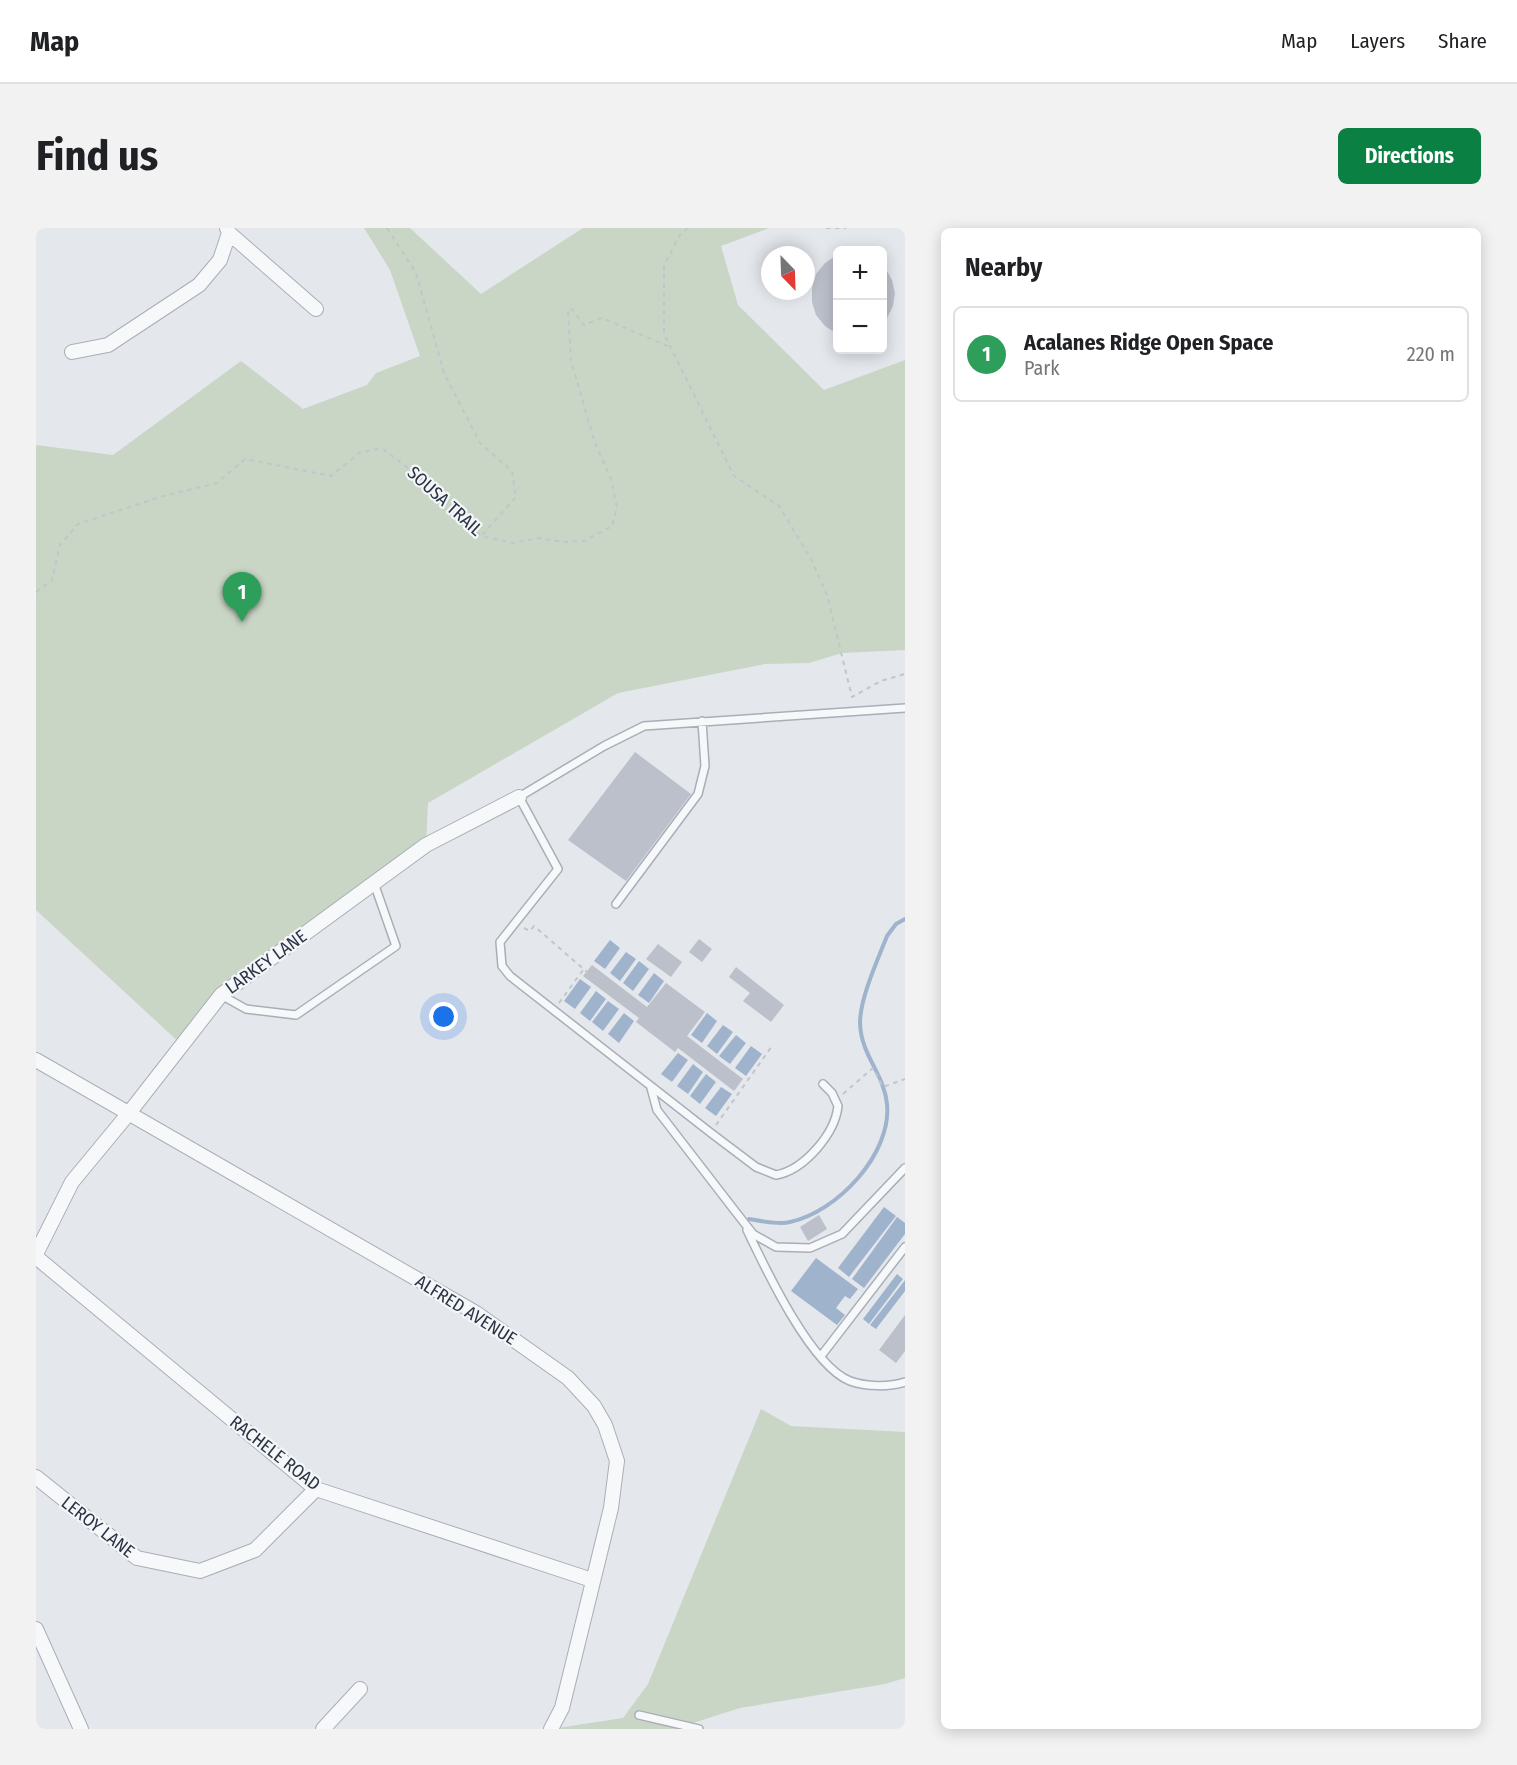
<!DOCTYPE html>
<meta charset="utf-8">
<style>
:root{--surface:#fff;--page:#f2f2f2;--text:#202124;--muted:#757577;--line:#e0e0e0;--accent:#0b8043}
body{margin:0;font-family:"Fira Sans Condensed",sans-serif;background:var(--page);color:var(--text)}
.controls{position:absolute;right:18px;top:18px;display:grid;overflow:hidden;border-radius:9px;box-shadow:0 3px 15px #0003}
.controls button{width:54px;height:54px;display:grid;place-items:center;padding:0;border:0;border-bottom:2px solid var(--line);background:var(--surface);color:var(--text);font:30px sans-serif}
.compass{position:absolute;left:725px;top:18px;width:54px;height:54px;border-radius:50%;background:var(--surface);box-shadow:0 3px 15px #0003;rotate:157deg}
.you{position:absolute;left:408px;top:789px;width:21px;height:21px;margin:-15px;border:4px solid #fff;border-radius:50%;background:#1a73e8;box-shadow:0 0 0 9px #1a73e833}
.badge{display:grid;place-items:center;width:39px;height:39px;border-radius:50%;background:var(--accent);color:#fff;font-size:20px;font-weight:700}
.pin{position:absolute;translate:-50% -50px;filter:drop-shadow(0 2px 3px #0008)}
.pin::after{content:'';position:absolute;top:32px;width:21px;height:18px;background:inherit;clip-path:polygon(0 0,100% 0,50% 100%)}
.list{margin:0;padding:0;list-style:none}
h2{display:flex;justify-content:space-between;align-items:center;height:78px;margin:0;padding:0 24px;font-size:26px}
h2 small{font-size:20px;font-weight:400;color:var(--muted)}
.list li{display:grid;grid-template-columns:39px 1fr auto;gap:18px;align-items:center;box-sizing:border-box;height:96px;margin:0 12px 12px;padding:0 12px;border:2px solid var(--line);border-radius:9px}
.list b{display:block;font-size:22px;white-space:nowrap}
.list p{margin:0;font-size:20px;white-space:nowrap;color:var(--muted)}
.list em{font-size:20px;font-style:normal;color:var(--muted)}
.map{position:relative;flex:none;width:869px;height:1501px;overflow:hidden;border-radius:9px}
header{display:flex;align-items:center;gap:36px;box-sizing:border-box;height:84px;padding:0 30px;background:var(--surface);border-bottom:2px solid var(--line)}
header strong{font-size:28px}
nav{display:flex;gap:33px;margin-inline-start:auto;font-size:21px}
.intro{display:flex;align-items:center;justify-content:space-between;box-sizing:border-box;height:144px;padding:0 36px}
h1{margin:0;font-size:42px}
.button{padding:15px 27px;border-radius:9px;background:var(--accent);color:#fff;font-size:21px;font-weight:700}
main{display:flex;gap:36px;padding:0 36px}
aside{flex:1;background:var(--surface);border-radius:9px;box-shadow:0 3px 15px #0003}
.map>svg:first-child{display:block}
.green{fill:#c9d6c5}
.water{fill:#9fb4cc}
.lines{fill:none;stroke-linecap:round;stroke-linejoin:round}
.stream{stroke:#9fb4cc;stroke-width:4}
.building{fill:#bbc0ca}
.service-casing{stroke:#a9aeb7;stroke-width:10}
.minor-casing{stroke:#a9aeb7;stroke-width:16}
.path{stroke:#c2c5cb;stroke-width:2;stroke-dasharray:4.5 4.5;stroke-linecap:butt}
.service{stroke:#f7f8fa;stroke-width:7}
.minor{stroke:#f7f8fa;stroke-width:14}
.labels{text-anchor:middle;dominant-baseline:central;stroke-width:4.5;stroke-linejoin:round;paint-order:stroke}
.street-label{font-size:18px;fill:#2b3445;stroke:#f4f6f9}
</style>
<header>
<strong>Map</strong>
<nav><a>Map</a><a>Layers</a><a>Share</a></nav>
</header>
<div class="intro"><h1>Find us</h1><a class="button">Directions</a></div>
<main>
<div class="map">
<svg width="869" height="1501" viewBox="0 0 869 1501">
<rect width="100%" height="100%" fill="#e4e7ec"/>
<path class="green" d="M328,0H374L445,66L547,0H733L685,18L702,77L788,162L869,132V422L806,425L773,435L729,436L582,465L392,575L390,617L185,767L146,817L0,682V217L77,227L205,133L267,181L331,157L340,145L384,128L354,42Z
M725,1181L755,1198L869,1204V1450L849,1456L704,1480L638,1501H515L587,1490L612,1456Z"/>
<path class="water" d="M574,712L584,720L569,741L558,733Z
M590,724L600,731L584,753L574,745Z
M603,733L613,741L597,763L587,755Z
M618,745L628,753L613,775L602,767Z
M544,751L555,759L539,781L528,773Z
M560,763L570,771L554,793L544,785Z
M572,773L583,781L567,803L556,794Z
M588,785L598,793L583,815L572,806Z
M671,785L681,793L666,815L655,807Z
M687,797L697,804L681,826L671,818Z
M700,807L710,815L694,836L683,828Z
M715,818L726,826L710,848L699,840Z
M642,825L652,832L636,854L625,846Z
M657,836L667,844L652,866L641,858Z
M670,846L680,854L664,876L654,868Z
M685,859L696,866L680,888L669,880Z
M848,979L860,988L813,1049L802,1040Z
M861,989L869,995V1006L828,1060L816,1051Z
M780,1030L822,1061L814,1071L809,1068L800,1080L809,1087L801,1097L755,1063Z
M861,1046L867,1051L833,1096L827,1091Z
M869,1052V1063L840,1101L834,1097Z"/>
<g class="lines">
<path class="stream" d="M713,991C726,993 742,997 754,994C801,984 856,926 851,876C848,845 825,828 824,795C824,770 842,731 851,708L860,696L869,691"/>
</g>
<path class="building" d="M801,27V106L789,98L780,87L776,74V60L780,46L789,35Z
M846,34L856,52L859,65L857,78L846,100Z
M599,524L655,566L590,653L532,612Z
M663,711L676,721L666,734L653,724Z
M622,716L646,734L635,749L610,731Z
M556,737L611,779L630,755L669,784L651,808L707,851L698,863L642,820L639,824L600,794L603,790L547,748Z
M700,739L748,777L735,794L707,773L714,765L693,749Z
M783,987L791,1001L772,1013L764,999Z
M869,1087V1123L860,1135L843,1122Z"/>
<g class="lines">
<g class="service-casing">
<path id="service" d="M580,676L662,566L669,538L666,493
M185,767L210,781L260,787L360,718L338,655
M787,856L796,865L802,878C799,906 768,942 740,947L720,939L675,905L474,748L466,738L464,714L522,641L483,569L568,518L608,498L869,480
M615,860L621,882L699,983L717,1006L740,1019L774,1020L806,1006L869,940
M711,1002C729,1040 775,1138 814,1153C830,1159 854,1159 869,1154
M785,1128L869,1019
M603,1487L663,1501"/>
</g>
<g class="minor-casing">
<path id="minor" d="M193,5L280,81
M36,124L72,117L163,57L184,32L193,5L191,0
M0,832L440,1085L532,1150L558,1178L569,1197L581,1233L575,1280L526,1480L515,1501
M0,1026L36,954L93,885L185,767L390,617L483,569
M0,1029L280,1261L556,1352
M0,1249L101,1330L164,1343L219,1322L280,1261
M0,1401L45,1501
M287,1501L324,1461"/>
</g>
<path class="path" d="M351,0L380,45L408,145L444,215L476,243L480,269L445,308
M652,0L644,7L628,37V106L698,248L743,278L775,331L791,367L816,469L845,453L869,446
M790,0H810
M0,364L16,352L24,317L42,296L127,268L181,255L209,231L295,248L323,225L346,220L396,259L420,287L445,308L478,315L502,310L528,314L548,313L576,298L581,279L575,251L559,215L535,133L532,82L536,81L548,97L566,90L636,120
M488,700L494,703L498,698L551,744
M523,775L547,742
M807,866L837,840L847,859L869,851
M680,897L736,818"/>
<use href="#service" class="service"/>
<use href="#minor" class="minor"/>
</g>
<g class="labels">
<g class="street-label">
<text transform="translate(409 273) rotate(42)">SOUSA TRAIL</text>
<text transform="translate(230 734) rotate(-36)">LARKEY LANE</text>
<text transform="translate(430 1082) rotate(32)">ALFRED AVENUE</text>
<text transform="translate(239 1225) rotate(38)">RACHELE ROAD</text>
<text transform="translate(62 1299) rotate(38)">LEROY LANE</text>
</g>
</g>
</svg>
<div class="controls">
<button>+</button>
<button>−</button>
</div>
<svg class="compass" viewBox="-18 -18 36 36"><path d="M0-13l5 13h-10z" fill="#e53935"/><path d="M0 13l5-13h-10z" fill="#757577"/></svg>
<div class="you"></div>
<div class="pin badge" style="left:206px;top:394px;background:#2e9e5b">1</div>
</div>
<aside>
<h2>Nearby<small></small></h2>
<ul class="list">
<li><span class="badge" style="background:#2e9e5b">1</span><div><b>Acalanes Ridge Open Space</b><p>Park</p></div><em>220 m</em></li>
</ul>
</aside>
</main>
